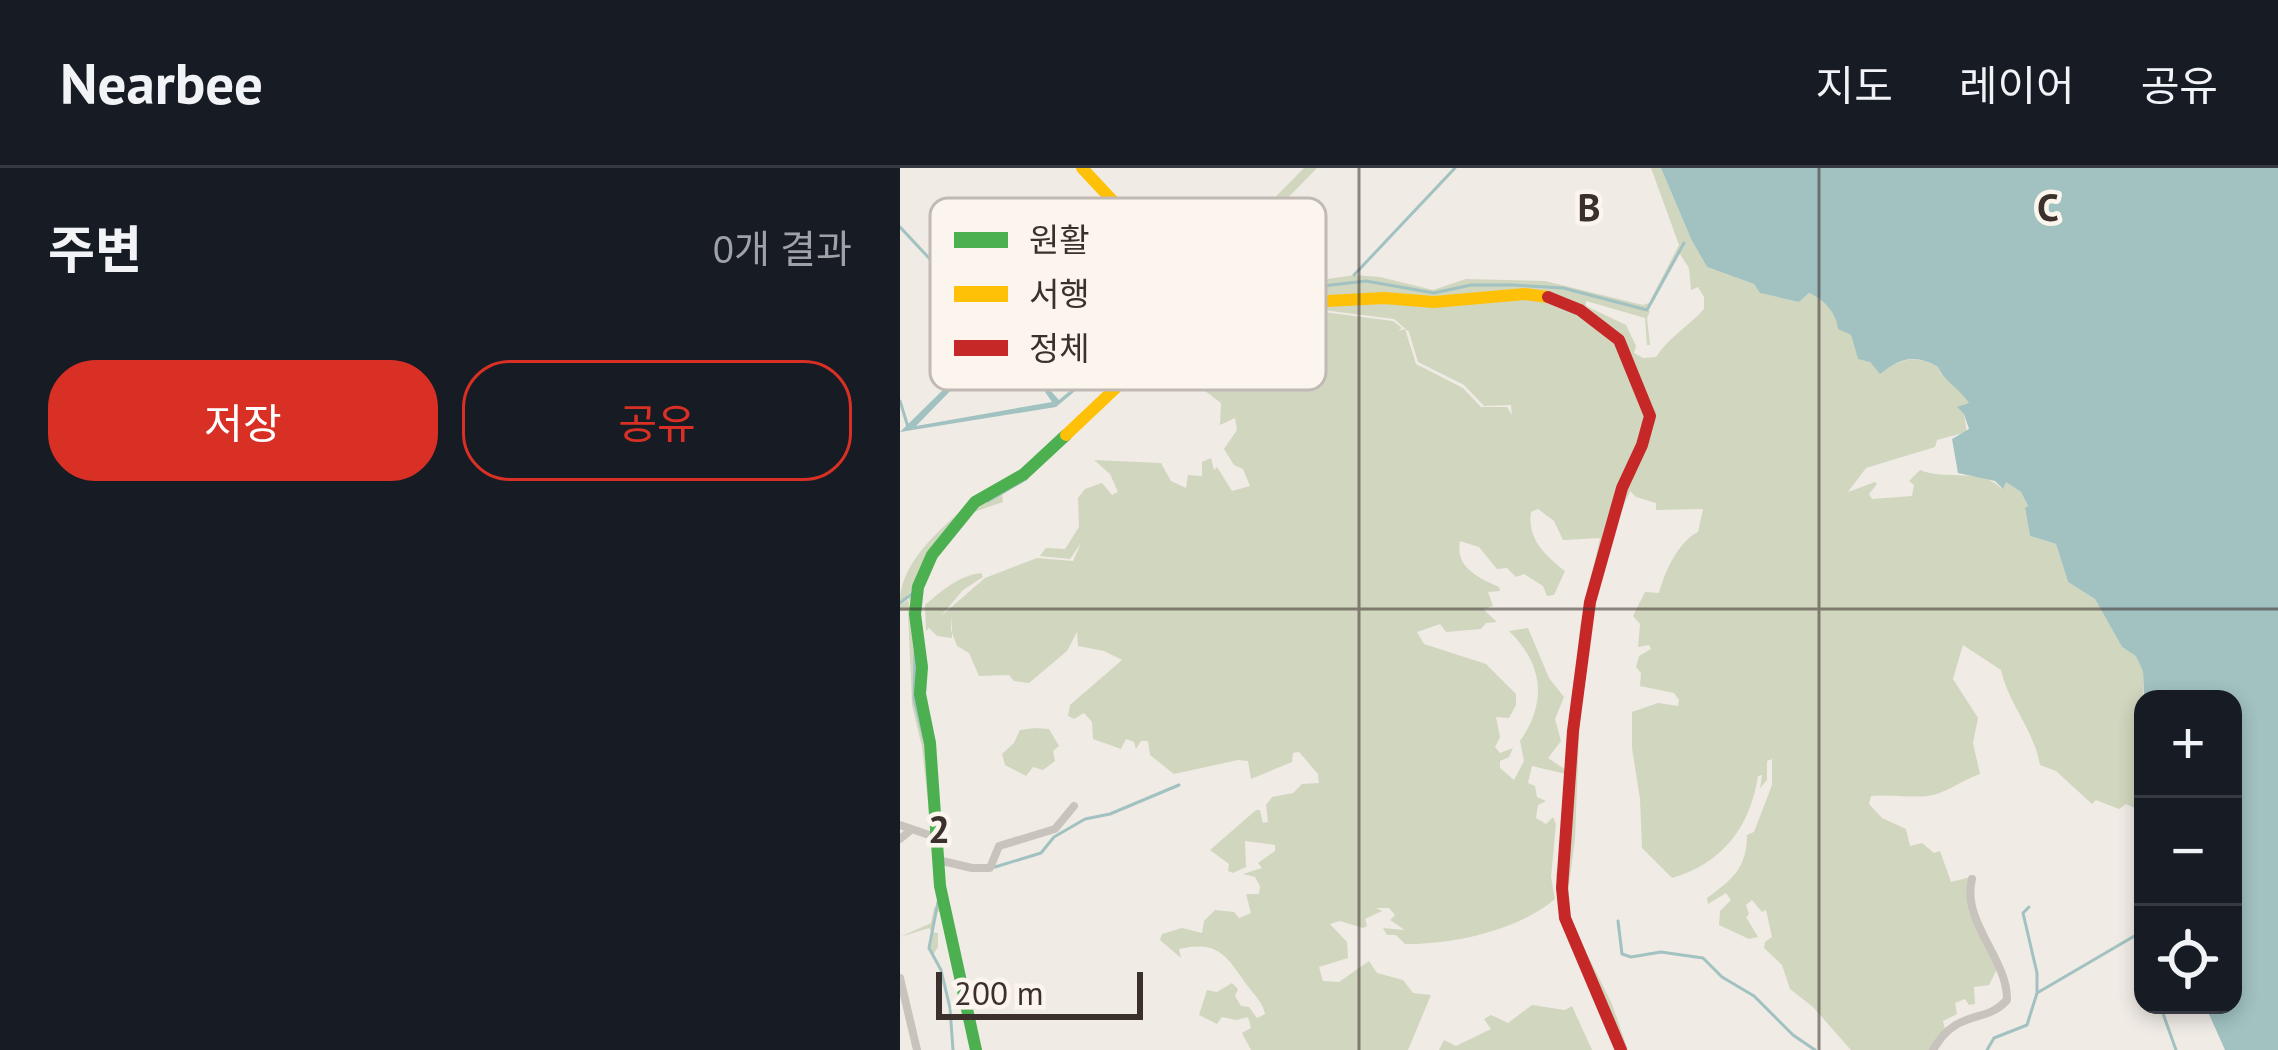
<!DOCTYPE html>
<html lang="ko">
<meta charset="utf-8">
<style>
:root{--surface:#171b24;--page:#242831;--text:#f1f3f6;--muted:#9ea1a6;--line:#363941;--accent:#d93025}
body{margin:0;font-family:"PT Sans","Noto Sans KR",sans-serif;background:var(--page);color:var(--text)}
.controls{position:absolute;right:36px;bottom:36px;display:grid;overflow:hidden;border-radius:24px;box-shadow:0 6px 18px #0003}
.controls button{width:108px;height:108px;display:grid;place-items:center;padding:0;border:0;border-bottom:3px solid var(--line);background:var(--surface);color:var(--text);font:60px sans-serif}
.scale{position:absolute;left:36px;bottom:30px;width:207px;box-sizing:border-box;padding-left:12px;border:6px solid #3b302b;border-top:0;font-size:33px;line-height:42px;white-space:nowrap;color:#3b302b;-webkit-text-stroke:9px #fbf5ee;paint-order:stroke}
.list{margin:0;padding:0;list-style:none}
h2{display:flex;justify-content:space-between;align-items:center;height:156px;margin:0;padding:0 48px;font-size:51px}
h2 small{font-size:39px;font-weight:400;color:var(--muted)}
.actions{display:flex;gap:24px;padding:36px 48px}
.actions a{flex:1;padding:27px 0;border:3px solid var(--accent);border-radius:48px;text-align:center;font-size:42px;color:var(--accent)}
.actions .main{background:var(--accent);color:#fff}
.icon{flex:none;width:66px;height:66px;fill:none;stroke:currentColor;stroke-width:2;stroke-linecap:round;stroke-linejoin:round}
.map{position:relative;flex:none;width:1378px;height:882px;overflow:hidden}
header{display:flex;align-items:center;gap:72px;box-sizing:border-box;height:168px;padding:0 60px;background:var(--surface);border-bottom:3px solid var(--line)}
header strong{font-size:57px}
nav{display:flex;gap:66px;margin-inline-start:auto;font-size:42px}
main{display:flex}
aside{flex:1;background:var(--surface)}
.map>svg:first-child{display:block}
.green{fill:#d1d6bf;fill-rule:evenodd}
.water{fill:#a1c2c1;fill-rule:evenodd}
.lines{fill:none;stroke-linecap:round;stroke-linejoin:round}
.stream{stroke:#a1c2c1;stroke-width:3}
.street{stroke:#c9c3be;stroke-width:8}
.fast{stroke:#4caf50;stroke-width:12}
.slow{stroke:#ffc107;stroke-width:12}
.jam{stroke:#c62828;stroke-width:12}
.grid{fill:none;stroke:#3b302b;stroke-width:3;stroke-opacity:0.55}
.key{fill:#fbf5ee;stroke:#c1bab4;stroke-width:3}
.key-label{font-size:33px;fill:#3b302b}
.grid-label{font-size:39px;text-anchor:middle;font-weight:bold;fill:#3b302b;stroke:#fbf5ee;stroke-width:9;stroke-linejoin:round;paint-order:stroke}
</style>
<header>
<strong>Nearbee</strong>
<nav><a>지도</a><a>레이어</a><a>공유</a></nav>
</header>
<main>
<aside>
<h2>주변<small>0개 결과</small></h2>
<ul class="list">
</ul>
<div class="actions"><a class="main">저장</a><a>공유</a></div>
</aside>
<div class="map">
<svg width="1378" height="882" viewBox="0 0 1378 882">
<rect width="100%" height="100%" fill="#f0ebe5"/>
<path class="green" d="M184,0H188L291,115L404,0H417L298,122L313,136L343,123L455,107L480,109L533,122L566,111L645,113L743,137L749,135L779,77L751,0H761L791,71L807,99L854,116L861,125L899,134L909,125C924,131 937,145 939,161L951,167L958,190L970,194L980,205C1002,192 1012,185 1038,199L1040,205L1060,220L1070,236L1058,240L1064,246L1067,264L1037,272L1035,279L966,300L948,324L975,314L977,316L969,326L972,331L1012,328L1014,317L1009,313L1020,302C1046,313 1081,299 1102,321L1105,313L1121,324L1128,339L1125,341L1130,368L1156,376L1168,414L1195,431L1222,479L1237,488L1243,502V644L1226,636L1219,641L1196,632L1192,636L1156,603L1140,597C1134,562 1108,535 1101,502L1063,477L1053,511L1078,550L1073,575L1080,606C1062,612 1045,626 1028,628C1008,630 989,626 971,628L969,636L982,650L1006,661L1010,678L1022,675L1034,685L1040,683L1051,714L1071,709L1068,728L1098,799L1089,817L1074,819L1075,836L1069,837L1065,831L1055,835L1057,846L1043,853L1045,861L1031,882H951L913,839L890,821L882,797L864,780L865,774L872,769L866,742L862,744L852,732L846,737L849,746L846,749L858,769L849,771L819,757L820,743L831,732L826,725L808,736L807,730C832,712 847,700 847,667L854,664L872,617V591L867,593V612L860,620L862,607L858,608C850,659 823,695 772,710L742,680L740,631L732,580V544L758,535L778,538L779,532L774,525L740,518L741,505L736,499L739,488L751,481L749,477L738,479L740,456L733,448L745,424L759,425C765,403 778,374 798,364L803,341L756,342V335L736,329L730,323L709,372L692,446L680,542L675,671L668,724L671,754L712,836L728,882H723L667,752L664,728L672,655L675,572L692,433L726,315L752,253V244L723,177H727C687,138 642,119 585,124C567,125 548,131 530,131C486,130 444,129 400,132C372,134 345,138 317,139L291,119ZM784,74L780,86L789,100L791,122L798,119L804,129V141C788,159 769,169 756,189L743,190L734,185L736,178L726,157L686,138V133L745,150L747,177H750L747,150L750,143L743,141L749,140Z
M613,128L658,136L682,146L714,170L746,244L742,271L723,310L688,431L667,605L668,661L660,727L656,707L665,663L666,606L632,598L628,615L635,618L637,629L646,633L638,637L636,650L646,656L653,649L656,656L651,709L655,731C619,762 552,777 505,776L496,767H487L483,760L505,762L490,752L495,747L489,740H476L482,743L465,751L467,758L463,760L440,753L430,756L447,774L448,790L419,799L423,813L439,814L469,793L477,805L503,812L513,825L531,827L508,882H351L342,865L351,860L348,849L336,852L322,849L317,856L299,847L307,822L317,824L332,815L338,821L335,828L341,838L349,839L357,850L365,846C362,834 357,830 350,821C328,792 322,771 279,781L281,790L260,772L262,766L282,760L302,765L304,753L315,742L334,744L339,750L351,745L346,726H359L360,718L355,709L343,706L362,700L358,695L375,683V677L345,673L346,699L333,705L328,703L329,696L310,682L356,642H360L363,655L368,654L366,637L372,629L393,625L402,616L419,615L418,606L399,584L393,585L392,594L351,611L348,593L338,592L274,606L250,587L248,573H241L236,581L234,574L226,571L221,581L193,571L192,554L184,545L174,551L168,548L170,537L222,492L204,483L178,478L177,464L167,483L129,515L114,513L109,507L79,508L69,485L57,478L51,462L52,447V470L37,468L29,460L26,463L25,437C43,422 58,408 81,405L83,409L63,422L41,448L85,410L137,390L173,393L181,375L170,391L140,388L146,380L165,381L179,359L178,330L185,321L202,315L212,327L218,324L210,306L194,292L261,295L271,313L286,320L288,307L313,309L302,308V294L311,290L314,302L317,299L332,323L350,318L343,301L334,297L324,281L337,262L335,250L320,257L321,235C287,209 275,205 306,166L304,159L320,149L306,143L259,183L128,309L102,327L103,334L71,345L81,334L60,353L77,334L125,307L294,148L301,134L323,143L377,138L493,153L502,160L498,163L505,161L516,196L563,220L581,239H607L612,247L611,237L584,238L564,217L518,194L509,164L494,151L383,137L484,132L539,136ZM638,341L654,353L663,372L700,370L680,458L666,602L648,590L661,573L655,551L664,529L649,510L628,460L609,463C645,498 646,536 620,573L624,593L614,612L600,600V593L609,589L613,580L600,585L595,579L600,569L596,549L609,550L616,537V526L586,496L524,476L517,464L540,456L546,464L581,461L586,455L597,454L583,441L593,438L588,424L600,423L599,419C578,409 555,400 560,373L579,379L597,401L607,400L616,409L624,406L643,418L647,428L654,427L665,403C645,387 627,371 631,344Z
M69,336L40,375L15,432L41,744H37L32,764L38,765V779L33,787L30,779L33,766L29,760L0,769L31,755L34,740L39,735L22,579L12,537L8,443H0V437L8,432L11,444L9,429L14,425L13,422L0,434C0,395 40,361 69,336Z
M135,560L149,561L159,578L153,583L155,593L143,602L133,599L126,608L105,597L102,586L114,575L120,562Z
M632,837L665,842L672,838L692,882H539L544,872L556,878L591,861L584,851L591,847L608,855Z"/>
<path class="water" d="M761,0H1378V882H1325L1305,837H1333V531H1244L1243,503L1236,488L1222,479L1195,431L1168,414L1156,376L1130,368L1125,340L1128,338L1121,324L1106,314L1103,321L1095,313L1058,305L1052,271L1069,261L1064,246L1057,239L1069,235C1061,222 1042,211 1038,199C1013,185 1000,191 980,206L970,194L958,191L951,167L938,161C937,146 924,131 909,125L899,134L860,125L854,116L807,99L791,71Z
M288,123L290,127L156,239L0,264L100,166L159,232ZM100,172L134,208L152,234L16,258Z"/>
<g class="lines">
<path class="stream" d="M0,59L100,166
M454,107L555,0
M331,132L343,127L466,113L534,125L571,117H612L663,120L747,142L784,75
M277,169L307,144
M0,233L8,259
M88,333L126,311
M0,435L13,425
M15,484L14,531L25,575
M95,699L141,685L154,669L185,651L210,646L279,617
M38,734L29,780L41,802L50,840L53,882
M1129,739L1123,745L1137,805V823
M718,753L722,786L731,789L761,784L803,790L822,809L854,828L893,867L915,882
M1243,769V779
M1260,837L1276,882
M1087,882L1094,870L1127,857L1137,825L1243,763"/>
<path class="street" d="M0,657L35,669
M0,671L11,662
M38,692L72,700H90L99,678L155,661L174,638
M0,810L17,882
M1033,882C1058,839 1085,857 1107,832C1108,791 1061,754 1072,711"/>
<path class="fast" d="M76,882L40,718L30,575L20,526L22,499L15,446L18,419L32,387L75,334L124,306L166,267"/>
<path class="slow" d="M182,0L312,139L484,130L534,134L625,126L648,129
M166,267L293,147L301,132"/>
<path class="jam" d="M648,129L680,142L719,172L750,248L742,277L722,320L690,434L673,563L662,720L665,750L721,882"/>
</g>
<path class="grid" d="M459,0V882M919,0V882M0,441H1378"/>
<rect x="30" y="30" width="396" height="192" rx="18" class="key"/>
<rect x="54" y="64" width="54" height="16" fill="#4caf50"/>
<rect x="54" y="118" width="54" height="16" fill="#ffc107"/>
<rect x="54" y="172" width="54" height="16" fill="#c62828"/>
<g class="key-label">
<text x="129" y="84">원활</text>
<text x="129" y="138">서행</text>
<text x="129" y="192">정체</text>
</g>
<g class="grid-label">
<text x="689" y="53">B</text>
<text x="1148" y="53">C</text>
<text x="39" y="675">2</text>
</g>
</svg>
<div class="controls">
<button>+</button>
<button>−</button>
<button><svg class="icon" aria-label="locate" viewBox="0 0 24 24"><circle cx="12" cy="12" r="6"/><path d="M12 2v4M12 18v4M2 12h4M18 12h4"/></svg></button>
</div>
<div class="scale">200 m</div>
</div>
</main>
